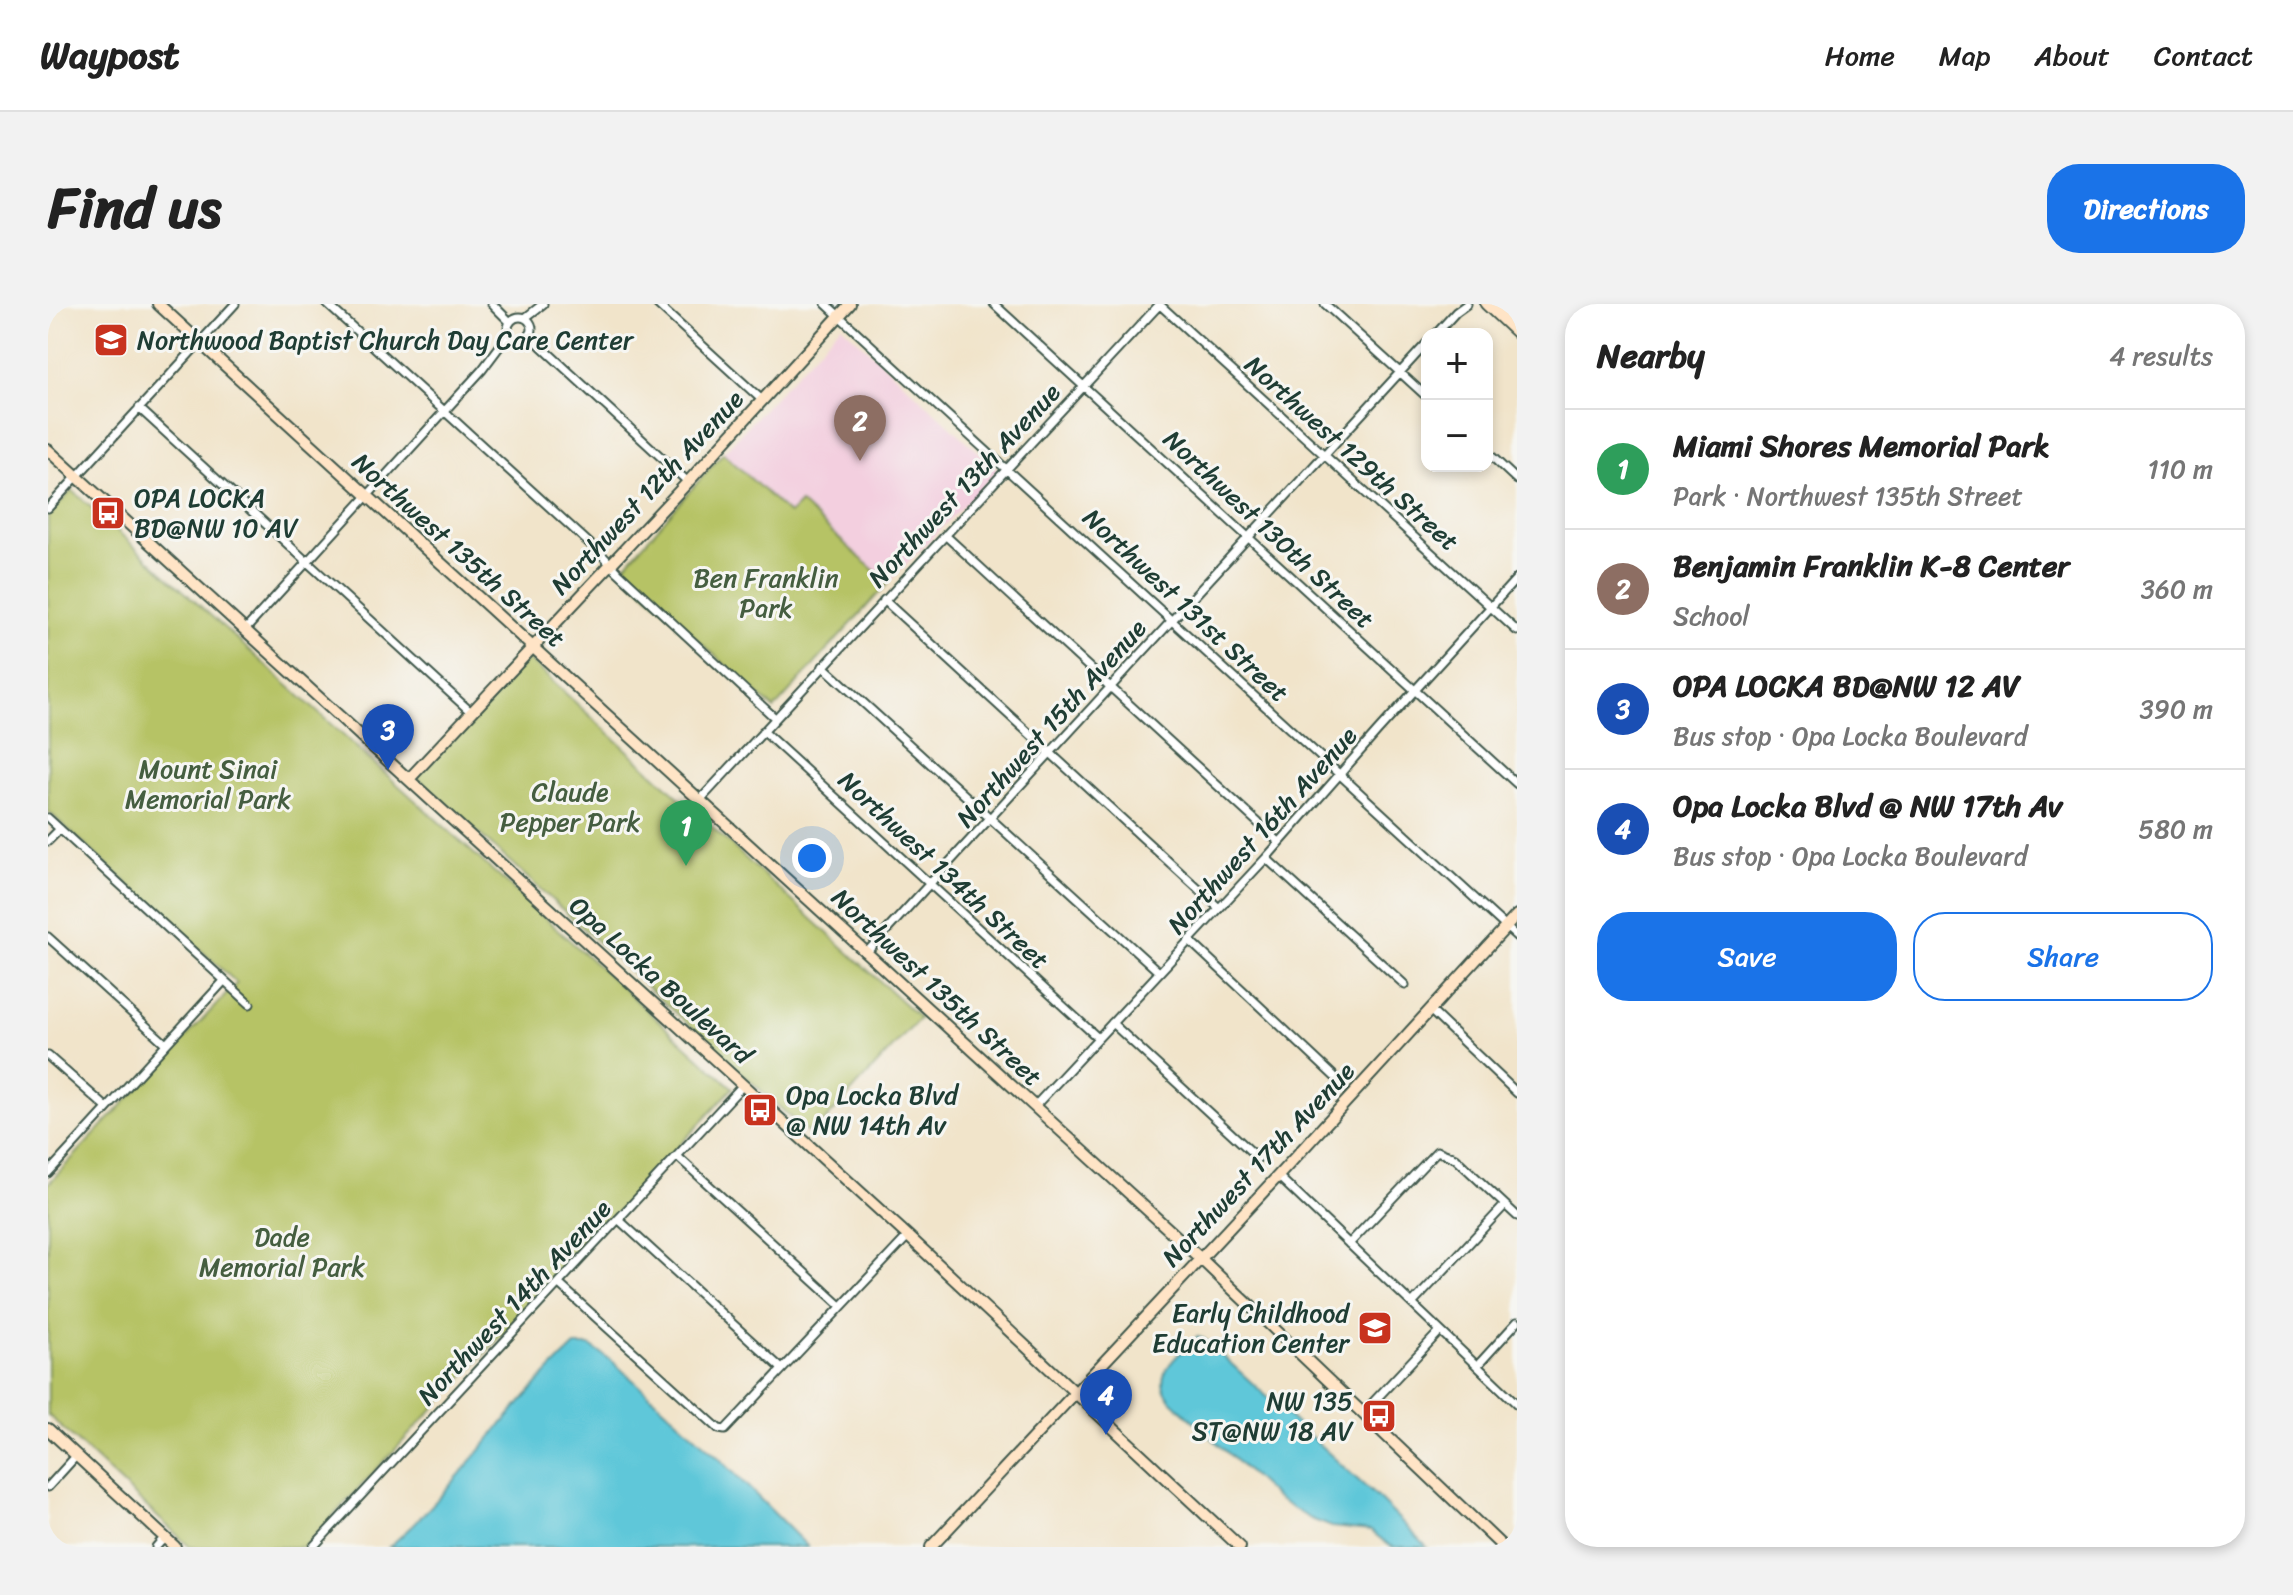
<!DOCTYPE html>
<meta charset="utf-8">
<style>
:root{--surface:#fff;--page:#f2f2f2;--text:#222;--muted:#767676;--line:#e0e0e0;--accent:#1a73e8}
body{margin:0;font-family:Sriracha,sans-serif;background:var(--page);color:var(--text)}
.controls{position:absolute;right:24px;top:24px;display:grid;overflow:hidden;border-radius:16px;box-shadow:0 4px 12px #0003}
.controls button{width:72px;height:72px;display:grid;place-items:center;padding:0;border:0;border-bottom:2px solid var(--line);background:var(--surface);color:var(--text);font:40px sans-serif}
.you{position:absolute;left:764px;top:554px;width:28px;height:28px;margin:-20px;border:6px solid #fff;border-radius:50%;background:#1a73e8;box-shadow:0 0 0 12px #1a73e833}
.badge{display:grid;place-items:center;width:52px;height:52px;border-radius:50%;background:var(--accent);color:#fff;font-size:26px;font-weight:700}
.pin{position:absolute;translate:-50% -66px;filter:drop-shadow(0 2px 4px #0008)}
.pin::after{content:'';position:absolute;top:42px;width:28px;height:24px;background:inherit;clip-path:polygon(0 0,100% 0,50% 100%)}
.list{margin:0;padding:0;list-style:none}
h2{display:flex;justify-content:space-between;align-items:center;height:104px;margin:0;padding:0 32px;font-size:34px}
h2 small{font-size:26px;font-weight:400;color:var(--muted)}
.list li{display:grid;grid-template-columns:52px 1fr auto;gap:24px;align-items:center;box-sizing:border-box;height:120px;padding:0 32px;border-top:2px solid var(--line)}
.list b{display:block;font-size:30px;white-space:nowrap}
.list p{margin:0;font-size:26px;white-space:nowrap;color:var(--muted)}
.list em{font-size:26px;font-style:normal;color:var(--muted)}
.actions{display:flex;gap:16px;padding:24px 32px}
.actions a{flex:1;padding:18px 0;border:2px solid var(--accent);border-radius:32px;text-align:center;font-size:28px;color:var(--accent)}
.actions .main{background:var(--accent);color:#fff}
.map{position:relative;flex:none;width:1469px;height:1243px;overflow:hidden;border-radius:32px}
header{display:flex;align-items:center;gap:48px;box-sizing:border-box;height:112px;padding:0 40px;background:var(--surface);border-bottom:2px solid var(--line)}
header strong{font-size:38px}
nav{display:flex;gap:44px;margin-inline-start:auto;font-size:28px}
.intro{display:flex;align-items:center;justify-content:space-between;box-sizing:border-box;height:192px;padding:0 48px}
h1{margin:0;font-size:56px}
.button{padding:20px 36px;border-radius:32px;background:var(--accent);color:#fff;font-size:28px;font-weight:700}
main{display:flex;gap:48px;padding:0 48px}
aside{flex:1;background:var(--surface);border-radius:32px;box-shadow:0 4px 12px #0003}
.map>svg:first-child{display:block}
.built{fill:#f3cfdf}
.green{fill:#b6c365;stroke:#6a804c;stroke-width:2}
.water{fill:#5ec7d9;stroke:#3e8286;stroke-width:2}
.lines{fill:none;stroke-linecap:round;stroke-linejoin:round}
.street-casing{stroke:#3e564a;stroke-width:11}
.secondary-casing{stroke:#3e564a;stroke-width:14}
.street{stroke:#fff;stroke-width:7}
.secondary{stroke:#ffe4c6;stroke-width:10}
.labels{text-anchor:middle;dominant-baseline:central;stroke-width:6;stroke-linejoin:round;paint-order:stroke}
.poi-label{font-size:26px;fill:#1f3d34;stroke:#f6f6f2;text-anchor:start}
.street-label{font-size:26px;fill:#1f3d34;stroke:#f6f6f2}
.park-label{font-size:26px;fill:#455e40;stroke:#f6f6f2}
</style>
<header>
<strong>Waypost</strong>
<nav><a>Home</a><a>Map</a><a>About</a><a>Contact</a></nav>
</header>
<div class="intro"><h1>Find us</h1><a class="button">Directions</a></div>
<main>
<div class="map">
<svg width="1469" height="1243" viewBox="0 0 1469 1243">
<rect width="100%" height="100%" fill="#f6f6f2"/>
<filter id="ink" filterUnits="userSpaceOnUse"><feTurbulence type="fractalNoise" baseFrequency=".0125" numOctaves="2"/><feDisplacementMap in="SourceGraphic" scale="16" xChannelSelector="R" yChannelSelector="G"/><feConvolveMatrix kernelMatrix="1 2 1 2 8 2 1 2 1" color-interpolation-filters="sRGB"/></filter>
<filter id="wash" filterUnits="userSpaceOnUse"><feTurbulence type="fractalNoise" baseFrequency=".006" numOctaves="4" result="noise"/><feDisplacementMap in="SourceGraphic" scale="32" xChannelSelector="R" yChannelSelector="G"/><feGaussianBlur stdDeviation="1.8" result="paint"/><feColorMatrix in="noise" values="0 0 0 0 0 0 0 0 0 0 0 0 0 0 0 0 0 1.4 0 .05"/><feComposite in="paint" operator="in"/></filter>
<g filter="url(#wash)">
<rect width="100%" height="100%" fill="#f1e4ca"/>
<path class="built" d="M793,21L950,166L840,279L752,199L742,211L675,149Z"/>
<path class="green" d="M675,149L741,210L752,199L840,279L726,405L573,266Z
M24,186L685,784L256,1243H142L0,1111V880L189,679L0,507V212Z
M480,355L872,714L763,832L369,473Z"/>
<path class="water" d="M1149,1033L1156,1035L1333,1197L1379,1243H1346L1341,1241L1323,1227L1284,1223L1263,1215L1229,1195L1123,1096C1121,1092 1117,1089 1116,1084C1110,1064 1137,1045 1149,1033Z
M527,1042H542L563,1056L671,1154L760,1243H341C410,1183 460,1104 527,1042Z"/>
</g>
<g filter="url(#ink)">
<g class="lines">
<g class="street-casing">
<path id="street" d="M279,0L553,250L570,268L727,414
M444,0L462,18
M609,0L714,96
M778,0L1469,633
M946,0L1469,480
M1111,0L1469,327
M1277,0L1379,93
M460 25a12 12 0 1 1 24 0a12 12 0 1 1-24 0Z
M477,14L495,0
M482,30L494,43L640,178
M1388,30L1408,8L1419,0
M91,104L424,409
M1439,148L1469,176
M0,204L187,0
M897,231L1231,538
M836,296L1171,604
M197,326L434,66L461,30
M775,362L1111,668
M715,427L1050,734
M652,496L1112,0
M0,514L202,700
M0,537L12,525
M1218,554L1357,681
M0,633L118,740
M1141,636L1287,773
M818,649L1379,39
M1382,706L1469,789
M1064,719L1210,854
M0,752L59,804
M986,803L1218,554L1329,428L1469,274
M629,852L793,1002
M0,869L176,677
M1230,872L1469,1100
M570,915L734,1065
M1301,940L1389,847L1407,854L1469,912
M511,980L671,1125L677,1126L860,932
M1364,1000L1457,901
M1429,1062L1469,1018
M1315,1109L1392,1027
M0,1183L29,1151
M108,1243L117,1233
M265,1243L695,781"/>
</g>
<g class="secondary-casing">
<path id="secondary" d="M110,0L1153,955L1455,1243
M1438,0L1469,29
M1451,0L1469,17
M0,146L860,932L1192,1243
M361,475L640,178L802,0
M0,1125L127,1243
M883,1243L1230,872L1469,611"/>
</g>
<use href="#street" class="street"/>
<use href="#secondary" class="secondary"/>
</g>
</g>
<defs>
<g id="school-square" transform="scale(1.8)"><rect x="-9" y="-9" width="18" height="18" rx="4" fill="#c8321e" stroke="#f6f6f2"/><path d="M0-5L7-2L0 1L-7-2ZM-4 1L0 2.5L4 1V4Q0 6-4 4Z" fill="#fff"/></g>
<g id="bus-square" transform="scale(1.8)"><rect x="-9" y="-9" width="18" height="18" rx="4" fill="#c8321e" stroke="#f6f6f2"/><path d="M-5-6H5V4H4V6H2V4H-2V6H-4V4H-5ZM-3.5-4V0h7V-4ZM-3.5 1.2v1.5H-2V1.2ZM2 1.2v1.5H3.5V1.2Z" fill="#fff"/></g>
</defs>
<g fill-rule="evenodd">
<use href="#school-square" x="63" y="36"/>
<use href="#bus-square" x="60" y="209"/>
<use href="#bus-square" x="712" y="806"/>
<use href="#school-square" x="1327" y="1024"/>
<use href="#bus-square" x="1331" y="1112"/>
</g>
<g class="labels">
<g class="poi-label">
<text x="89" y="36">Northwood Baptist Church Day Care Center</text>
<text x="86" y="194">OPA LOCKA<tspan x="86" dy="30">BD@NW 10 AV</tspan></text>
<text x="738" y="791">Opa Locka Blvd<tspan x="738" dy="30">@ NW 14th Av</tspan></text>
<text x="1301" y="1009" text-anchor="end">Early Childhood<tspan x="1301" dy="30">Education Center</tspan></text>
<text x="1305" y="1097" text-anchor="end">NW 135<tspan x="1305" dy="30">ST@NW 18 AV</tspan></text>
</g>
<g class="street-label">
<text transform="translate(1304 149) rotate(42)">Northwest 129th Street</text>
<text transform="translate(916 181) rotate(-47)">Northwest 13th Avenue</text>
<text transform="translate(599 188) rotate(-47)">Northwest 12th Avenue</text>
<text transform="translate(1221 225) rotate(43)">Northwest 130th Street</text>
<text transform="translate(411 246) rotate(42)">Northwest 135th Street</text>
<text transform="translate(1138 301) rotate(43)">Northwest 131st Street</text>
<text transform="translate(1003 419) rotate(-48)">Northwest 15th Avenue</text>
<text transform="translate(1214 526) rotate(-48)">Northwest 16th Avenue</text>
<text transform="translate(896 566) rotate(43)">Northwest 134th Street</text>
<text transform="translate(613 676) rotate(42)">Opa Locka Boulevard</text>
<text transform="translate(889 683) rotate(43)">Northwest 135th Street</text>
<text transform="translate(1210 860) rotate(-47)">Northwest 17th Avenue</text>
<text transform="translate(466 998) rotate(-47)">Northwest 14th Avenue</text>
</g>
<g class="park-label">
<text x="718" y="274">Ben Franklin<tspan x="718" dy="30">Park</tspan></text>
<text x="160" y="465">Mount Sinai<tspan x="160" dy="30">Memorial Park</tspan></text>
<text x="522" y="488">Claude<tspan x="522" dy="30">Pepper Park</tspan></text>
<text x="234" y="933">Dade<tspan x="234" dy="30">Memorial Park</tspan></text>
</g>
</g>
</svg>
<div class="controls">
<button>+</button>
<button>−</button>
</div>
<div class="you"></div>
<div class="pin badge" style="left:638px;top:562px;background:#2e9e5b">1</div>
<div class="pin badge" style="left:812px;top:157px;background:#8d6e63">2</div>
<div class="pin badge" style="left:340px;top:466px;background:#1a4fb4">3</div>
<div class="pin badge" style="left:1058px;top:1131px;background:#1a4fb4">4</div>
</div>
<aside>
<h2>Nearby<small>4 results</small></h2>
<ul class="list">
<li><span class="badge" style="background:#2e9e5b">1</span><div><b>Miami Shores Memorial Park</b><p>Park · Northwest 135th Street</p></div><em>110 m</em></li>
<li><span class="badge" style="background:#8d6e63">2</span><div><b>Benjamin Franklin K-8 Center</b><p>School</p></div><em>360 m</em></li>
<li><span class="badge" style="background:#1a4fb4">3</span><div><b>OPA LOCKA BD@NW 12 AV</b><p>Bus stop · Opa Locka Boulevard</p></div><em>390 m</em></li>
<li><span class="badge" style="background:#1a4fb4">4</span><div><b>Opa Locka Blvd @ NW 17th Av</b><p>Bus stop · Opa Locka Boulevard</p></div><em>580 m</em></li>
</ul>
<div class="actions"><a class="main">Save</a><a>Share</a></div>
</aside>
</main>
